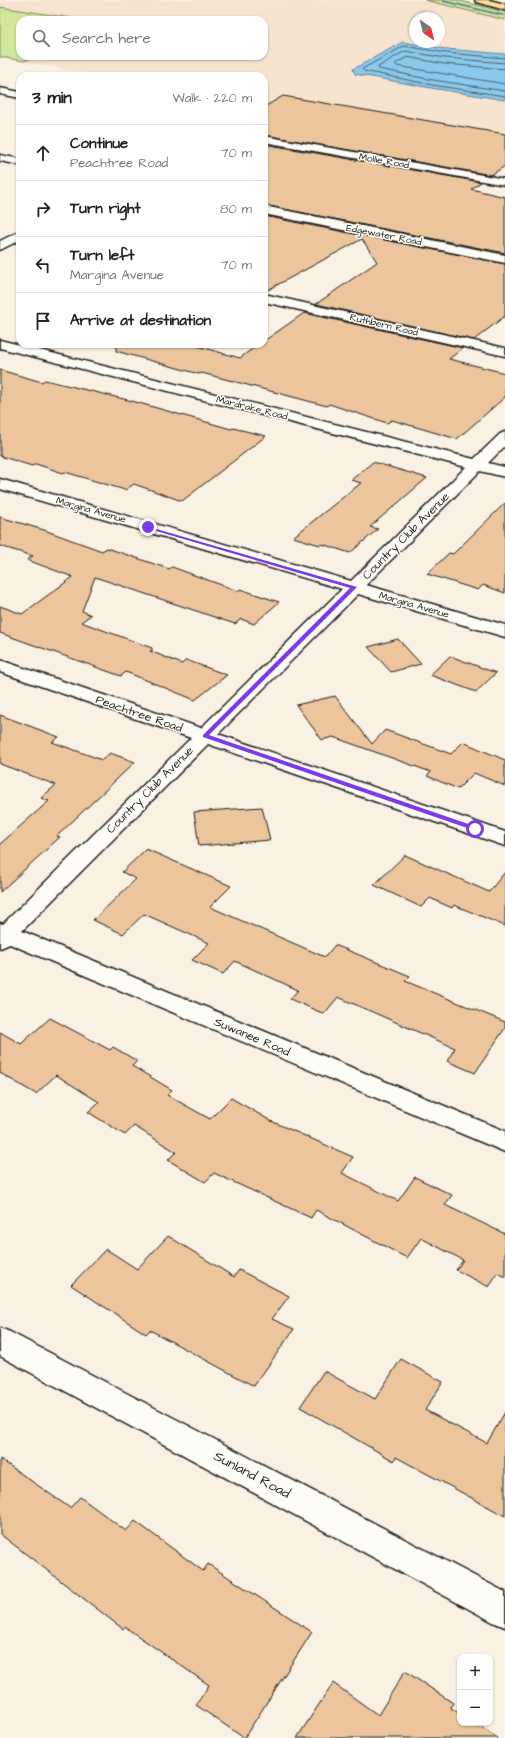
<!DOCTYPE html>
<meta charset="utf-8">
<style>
:root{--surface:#fff;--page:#f2f2f2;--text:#222;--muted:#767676;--line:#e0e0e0}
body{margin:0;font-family:"Architects Daughter",sans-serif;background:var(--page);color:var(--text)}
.controls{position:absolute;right:12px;bottom:12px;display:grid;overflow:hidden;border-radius:8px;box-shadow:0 1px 3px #0004}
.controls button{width:36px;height:36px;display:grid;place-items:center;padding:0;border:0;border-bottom:1px solid var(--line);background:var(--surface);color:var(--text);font:20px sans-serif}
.compass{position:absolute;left:409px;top:12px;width:36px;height:36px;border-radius:50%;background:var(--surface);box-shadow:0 1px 3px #0004;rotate:145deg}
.stop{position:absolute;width:12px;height:12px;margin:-9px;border:3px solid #7c3aed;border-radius:50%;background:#fff}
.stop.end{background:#7c3aed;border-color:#fff;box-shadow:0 1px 4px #0008}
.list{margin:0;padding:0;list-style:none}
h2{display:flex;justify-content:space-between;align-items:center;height:52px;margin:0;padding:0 16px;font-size:17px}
h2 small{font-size:13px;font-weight:400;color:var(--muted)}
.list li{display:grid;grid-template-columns:26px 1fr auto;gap:12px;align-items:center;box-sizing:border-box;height:56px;padding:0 16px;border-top:1px solid var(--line)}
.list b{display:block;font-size:15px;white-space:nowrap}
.list p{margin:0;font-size:13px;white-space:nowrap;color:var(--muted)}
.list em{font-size:13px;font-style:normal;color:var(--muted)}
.icon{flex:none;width:22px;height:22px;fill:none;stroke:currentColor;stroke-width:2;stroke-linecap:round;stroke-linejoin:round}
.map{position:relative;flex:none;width:505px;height:1738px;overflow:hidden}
.search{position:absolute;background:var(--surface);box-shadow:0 1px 3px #0004;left:16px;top:16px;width:252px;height:44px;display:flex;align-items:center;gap:10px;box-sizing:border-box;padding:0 14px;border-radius:12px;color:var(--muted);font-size:15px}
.panel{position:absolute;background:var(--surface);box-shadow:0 1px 3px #0004;left:16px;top:72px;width:252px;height:276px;border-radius:12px}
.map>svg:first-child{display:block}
.built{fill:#f6e4cf;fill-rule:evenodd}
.green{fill:#d1e79b;stroke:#76825c}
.water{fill:#8bc8eb;stroke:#5f8398}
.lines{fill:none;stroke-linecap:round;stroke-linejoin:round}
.shore{stroke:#48616f;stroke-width:1}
.stream{fill:#5f8398;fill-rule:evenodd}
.building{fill:#ecc59c;stroke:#1c1c1c}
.minor-casing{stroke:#1c1c1c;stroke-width:3}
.primary-casing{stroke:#1c1c1c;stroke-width:3}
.minor{fill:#fdfcf7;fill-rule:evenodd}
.primary{fill:#fedd96;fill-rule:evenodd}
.route{fill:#7c3aed}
.labels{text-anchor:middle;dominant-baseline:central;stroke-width:3;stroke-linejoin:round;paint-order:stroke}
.far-street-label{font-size:10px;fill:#1c1c1c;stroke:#fdfcf7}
.street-label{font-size:12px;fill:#1c1c1c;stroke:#fdfcf7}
.near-street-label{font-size:14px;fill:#1c1c1c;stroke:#fdfcf7}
</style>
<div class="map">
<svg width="505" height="1738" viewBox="0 0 505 1738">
<rect width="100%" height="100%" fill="#faf1e5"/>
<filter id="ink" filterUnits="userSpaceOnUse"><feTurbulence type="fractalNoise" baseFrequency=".025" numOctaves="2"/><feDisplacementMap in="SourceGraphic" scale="8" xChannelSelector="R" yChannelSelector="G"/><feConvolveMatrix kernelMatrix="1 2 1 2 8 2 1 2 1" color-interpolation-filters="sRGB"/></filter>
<g filter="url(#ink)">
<path class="built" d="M0,0H425L505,20V54L446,49L416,43L376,57L353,69L356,74L431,88L505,100V145L264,104V76H104L22,62L36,56H264V20H84L0,7ZM415,18H439V42H415Z"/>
<path class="green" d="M425,0H456L505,12V20Z
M0,7L84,20H20V56H36L24,61L0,57Z"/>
<path class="water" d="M403,42L446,49L505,54V100L431,88L355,74L353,69Z"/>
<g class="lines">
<path class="shore" d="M505,58L446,53L404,46L362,69L364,71L432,85L505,96
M505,63L445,58L405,51L378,67L379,69L433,80L505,91
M505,69L445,64L407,57L395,64L397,66L505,84"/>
<path class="stream" d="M443,0L502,14L504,15L502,16L443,2Z"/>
</g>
<path class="building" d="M283,96L505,134V166L491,175L264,135V107Z
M264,144L481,182L471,189L505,197V253L264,205Z
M264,216L505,264V316L474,340L316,304L377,262L362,239L264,292Z
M304,313L463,348L449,359L505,373V397L457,439L392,420L387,423L329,404L327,406L202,373L199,374L116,351L117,344H190L240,358L259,344H264V341Z
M0,370L42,382L45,380L132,401L231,429L233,428L266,436L182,501L134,484L125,490L65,472L63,473L36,464L32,466L0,456Z
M373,462L427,478L370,527L378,529L350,553L322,544L320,545L293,537L361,483L351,480Z
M505,503V593L483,585L478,590L427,574L449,553L453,554Z
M0,517L44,530L102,551L107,548L169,569L172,567L238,591L240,589L279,602L254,624L241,619L235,624L95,577L82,611L91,615L81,622L152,648V651H150L182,664L186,660L227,675L195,700L126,672L121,676L0,633V606L22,614L73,577L27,560L33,556L0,546Z
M398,639L421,664L391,672L368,647Z
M450,656L496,673L476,692L430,675Z
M335,696L372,744L385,730L451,754L463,742L505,760V786L474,773L458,789L427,776L431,772L333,737L322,740L296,705Z
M0,715L59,737L52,742L102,760L110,753L135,762L57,836L60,837L0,892V844L49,801L41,798L56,785L0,764Z
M262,807L270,840L199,846L194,812Z
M146,849L231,886L210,907L325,957L335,945L410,976L405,981L505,1022V1028L475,1073L447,1061L455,1048L338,997L324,1014L290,999L298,990L235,961L223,974L192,960L209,943L144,914L123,934L93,920L136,879L122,872Z
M405,855L489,892L505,872V926L454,905L452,908L430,898L421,907L374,885Z
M50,1018L110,1050L113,1047L137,1061L132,1066L172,1090L167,1095L210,1119L231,1098L271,1121L353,1157L342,1173L398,1201L415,1177L452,1195L445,1205L505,1234V1277L497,1273L489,1287L456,1270L463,1260L421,1238L407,1258L316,1210L311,1218L214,1173L205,1182L168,1160L176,1152L134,1126L125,1135L88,1112L99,1102L56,1075L36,1094L0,1073V1032L21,1044Z
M168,1236L234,1277L239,1270L289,1296L272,1319L294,1329L254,1386L150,1330L146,1334L71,1285L106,1249L137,1269Z
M401,1359L443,1382L425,1410L487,1443L505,1412V1516L396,1457L394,1461L300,1407L324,1371L375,1399Z
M0,1459L70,1508L80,1497L126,1531L135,1521L203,1571L208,1564L312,1632L244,1738L196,1705L209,1685L125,1627L123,1629L0,1534Z
M405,1671L453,1703L451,1708L460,1714V1723H474L498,1738H297L333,1683L378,1715Z"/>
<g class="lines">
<g class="minor-casing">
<path id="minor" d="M0,88L20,92V98L0,94Z
M264,136L505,179V185L264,142Z
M0,155L20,159V165L0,161Z
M264,206L505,255V263L264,214Z
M20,231V240L0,250V241Z
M264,294L505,348V356L264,302Z
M0,340L474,459L500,434L505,432V446L488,463L505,467V477L480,471L366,585L505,625V637L358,594L218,734L505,832V846L208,744L22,931L505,1131V1152L10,944L0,948V923L3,924L191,738L0,672V660L201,728L342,589L0,489V479L351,581L466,467L0,348Z
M0,1328L10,1332L505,1592V1627L493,1622L0,1356Z"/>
</g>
<g class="primary-casing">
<path id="primary" d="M475,0H489L505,4V10L476,2Z"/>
</g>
<use href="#minor" class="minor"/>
<use href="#primary" class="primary"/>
</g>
</g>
<path class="route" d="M146,526L357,587L209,735L477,827V830H473L203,737V735L350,588L146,528Z"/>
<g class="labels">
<g class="far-street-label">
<text transform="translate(384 161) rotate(10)">Mollie Road</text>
<text transform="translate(384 235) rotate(11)">Edgewater Road</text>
<text transform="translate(384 325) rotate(13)">Ruthbern Road</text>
<text transform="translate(252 408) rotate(14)">Mardrake Road</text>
<text transform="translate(91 510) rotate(16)">Margina Avenue</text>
<text transform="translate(414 605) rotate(16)">Margina Avenue</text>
</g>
<g class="street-label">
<text transform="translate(406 536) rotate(-45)">Country Club Avenue</text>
<text transform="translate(139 714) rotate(19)">Peachtree Road</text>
<text transform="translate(150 790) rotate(-45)">Country Club Avenue</text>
<text transform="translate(252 1037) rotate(23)">Suwanee Road</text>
</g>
<g class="near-street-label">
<text transform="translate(252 1475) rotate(28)">Sunland Road</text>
</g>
</g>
</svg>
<div class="controls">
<button>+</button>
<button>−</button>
</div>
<svg class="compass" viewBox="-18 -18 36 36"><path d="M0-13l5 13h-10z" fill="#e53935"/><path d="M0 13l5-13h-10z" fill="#767676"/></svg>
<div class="stop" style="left:475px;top:829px"></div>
<div class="stop end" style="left:148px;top:527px"></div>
<div class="search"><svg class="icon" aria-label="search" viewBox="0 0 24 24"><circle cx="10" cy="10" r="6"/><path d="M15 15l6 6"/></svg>Search here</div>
<section class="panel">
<h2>3 min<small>Walk · 220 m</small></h2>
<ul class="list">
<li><svg class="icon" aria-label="ahead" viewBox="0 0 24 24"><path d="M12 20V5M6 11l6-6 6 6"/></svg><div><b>Continue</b><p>Peachtree Road</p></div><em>70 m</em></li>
<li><svg class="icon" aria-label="right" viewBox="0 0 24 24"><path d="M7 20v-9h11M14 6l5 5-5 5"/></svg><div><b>Turn right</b></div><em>80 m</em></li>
<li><svg class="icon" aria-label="left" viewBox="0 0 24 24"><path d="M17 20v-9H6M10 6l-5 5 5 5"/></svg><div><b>Turn left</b><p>Margina Avenue</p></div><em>70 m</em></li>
<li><svg class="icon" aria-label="arrive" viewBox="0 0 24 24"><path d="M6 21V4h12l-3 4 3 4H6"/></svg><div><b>Arrive at destination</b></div></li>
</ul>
</section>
</div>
